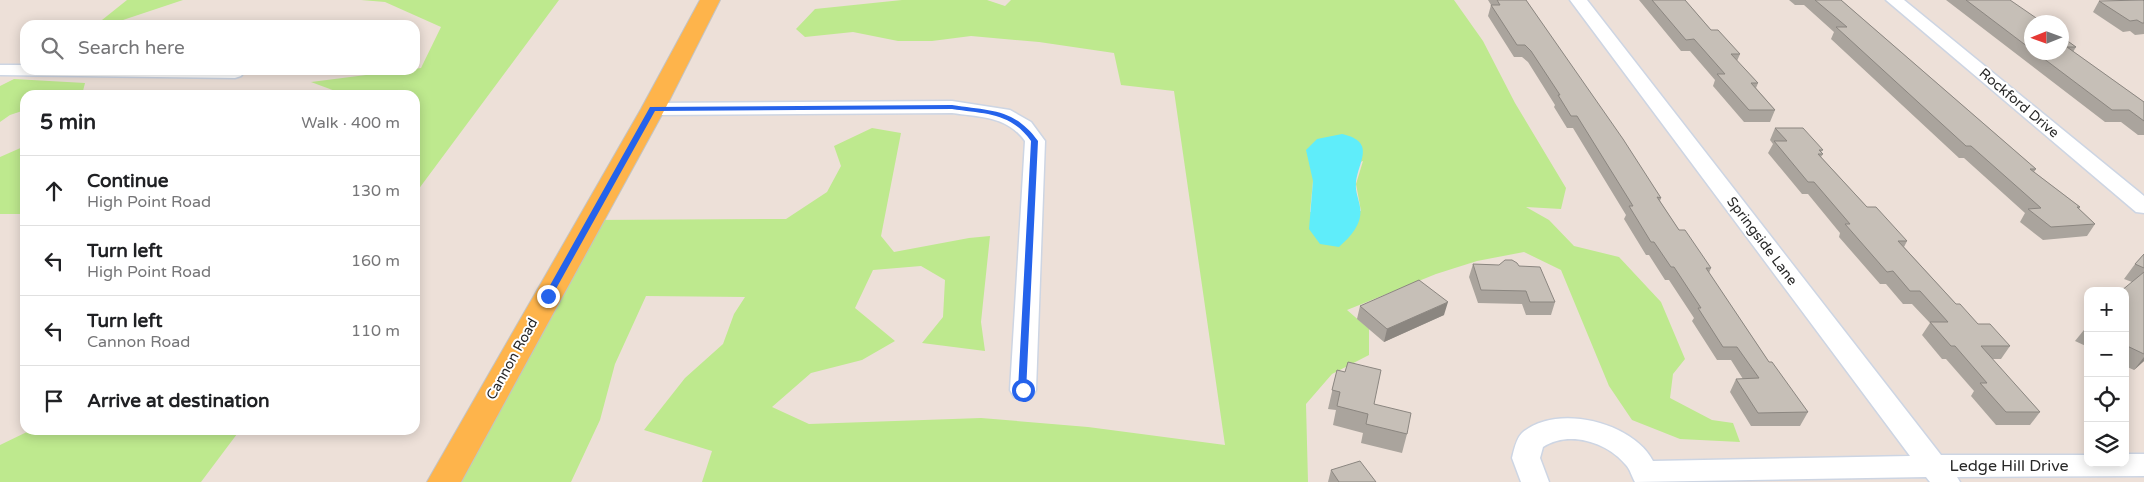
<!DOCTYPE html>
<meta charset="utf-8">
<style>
:root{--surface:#fff;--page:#f6f6f6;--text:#202124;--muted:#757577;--line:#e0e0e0}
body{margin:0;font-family:"Varela Round",sans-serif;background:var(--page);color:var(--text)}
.controls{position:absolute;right:15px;bottom:15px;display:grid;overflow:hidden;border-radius:10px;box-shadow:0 2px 12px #0003}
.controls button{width:45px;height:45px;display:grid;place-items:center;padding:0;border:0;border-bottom:1px solid var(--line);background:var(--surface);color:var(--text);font:25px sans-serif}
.compass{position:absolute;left:2024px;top:15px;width:45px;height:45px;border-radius:50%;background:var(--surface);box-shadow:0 2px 12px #0003;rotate:269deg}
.stop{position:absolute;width:15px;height:15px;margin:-11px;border:4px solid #2563eb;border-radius:50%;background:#fff}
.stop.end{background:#2563eb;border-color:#fff;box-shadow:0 1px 5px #0008}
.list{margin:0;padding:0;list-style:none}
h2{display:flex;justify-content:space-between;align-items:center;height:65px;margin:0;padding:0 20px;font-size:21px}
h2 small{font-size:16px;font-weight:400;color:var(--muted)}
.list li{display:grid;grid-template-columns:32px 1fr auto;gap:15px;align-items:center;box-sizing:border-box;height:70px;padding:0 20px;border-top:1px solid var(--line)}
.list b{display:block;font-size:19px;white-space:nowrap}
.list p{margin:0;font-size:16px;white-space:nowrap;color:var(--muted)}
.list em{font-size:16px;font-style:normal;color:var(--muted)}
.icon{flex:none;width:28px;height:28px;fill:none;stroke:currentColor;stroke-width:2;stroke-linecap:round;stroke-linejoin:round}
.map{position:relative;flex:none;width:2144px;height:482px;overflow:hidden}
.search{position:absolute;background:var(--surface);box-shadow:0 2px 12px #0003;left:20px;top:20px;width:400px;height:55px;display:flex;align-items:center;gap:12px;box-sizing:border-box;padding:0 18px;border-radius:15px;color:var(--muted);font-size:19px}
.panel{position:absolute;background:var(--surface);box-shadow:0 2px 12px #0003;left:20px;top:90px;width:400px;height:345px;border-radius:15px}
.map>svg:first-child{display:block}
.green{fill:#bee98e;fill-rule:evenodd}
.water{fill:#5fedfa}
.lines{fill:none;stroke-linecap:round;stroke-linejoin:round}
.minor-casing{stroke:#cdd5e3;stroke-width:3}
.major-casing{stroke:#c3c3c3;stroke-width:2}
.minor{fill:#fff;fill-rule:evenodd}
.major{fill:#feb44b;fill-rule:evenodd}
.wall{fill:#aaa49d}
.shaded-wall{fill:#8b8680}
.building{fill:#c6bfb7;stroke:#8b8680}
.route{fill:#2563eb}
.labels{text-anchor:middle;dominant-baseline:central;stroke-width:4;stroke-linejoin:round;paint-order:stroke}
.street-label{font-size:14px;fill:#282828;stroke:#fff}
.near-street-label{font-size:16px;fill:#282828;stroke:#fff}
</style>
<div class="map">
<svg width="2144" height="482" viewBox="0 0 2144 482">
<rect width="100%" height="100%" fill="#ede0d8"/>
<path class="green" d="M127,0H183L117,22L97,24Z
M361,0H559L415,194V95H346L311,82L421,68L441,27L385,2Z
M902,0H987L1005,6L1011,0H1454L1483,41L1515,103L1566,188L1561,209L1526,207L1549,220L1574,246L1619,257L1661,302L1685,359L1673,374L1670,398L1712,420L1733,423L1740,442L1680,439L1632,420L1609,386L1561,270L1524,252L1477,261L1436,274L1347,310L1369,329V355L1332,374L1306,404L1308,482H702L712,451L644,430L685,378L723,344L734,314L745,297L646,296L615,364L600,420L571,482H457L590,220L786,219L827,192L841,166L834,146L872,128L901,133L881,236L894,252L969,238L990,236L981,322L985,351L922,343L943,317L945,280L921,266L873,270L855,308L895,341L862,360L811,373L772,407L809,424L981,418L1088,427L1225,445L1174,91L1121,85L1114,53L1039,42L971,36L932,41H898L853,32L805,37L796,29L815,9ZM1363,161L1356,184L1361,211L1310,212L1313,181Z
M14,79L85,83L83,91L69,95H25V110L10,115L0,122V86Z
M25,146V214H0V157Z
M31,430H240L201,482H0V445Z"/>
<path class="water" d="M1342,134C1378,142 1357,163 1356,184C1355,191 1359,200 1360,207C1363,224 1350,237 1339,247L1320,244L1309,229L1313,181L1306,150L1317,139Z"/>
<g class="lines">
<g class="minor-casing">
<path id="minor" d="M1570,0H1587L1941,455H2088V463H2125V454H2144V476L1957,477L1960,482H1930L1926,477L1635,482C1632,477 1630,469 1626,465C1607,442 1569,430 1543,447L1540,458L1549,482H1521L1512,458C1514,450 1516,439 1522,433C1556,403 1633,422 1653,461L1910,456Z
M1886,0H1904L2144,196V213L2136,212Z
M0,65H25V70H243L244,72L241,76L235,78L0,75Z
M952,101L1010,110L1031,122L1045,141L1036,390L1032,397L1023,399L1014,397L1010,390L1025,141C1007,116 980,117 952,113L653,115L646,113L643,109L646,105L653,103Z"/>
</g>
<g class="major-casing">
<path id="major" d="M700,0H720L665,109L461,482H427L641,109Z"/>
</g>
<use href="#minor" class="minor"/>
<use href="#major" class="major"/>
</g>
<path class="wall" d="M1488,0H1526L1661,198L1660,201L1679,230L1711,268L1709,273L1769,362L1808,412L1800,426H1751L1730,392L1736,379H1743L1731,360H1717L1692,321L1694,318L1669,280H1665L1649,255H1646L1624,219L1626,215L1573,128H1567L1554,107L1555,105L1528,62L1522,57H1514L1488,16L1491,5Z
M1639,0H1685L1711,30L1740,54L1737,61L1758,83L1756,88L1775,110L1770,122H1744L1713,86L1715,80L1690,51H1681Z
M1789,0H1841L2036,169L2034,172L2080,207L2079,209L2095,224L2087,236L2043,240L2020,222L2025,213L1964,158H1959L1831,39L1834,32L1804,5H1795Z
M1946,0H2010L2032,22V52H2062V37L2076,47L2073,52L2144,102V135H2138L2121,122H2105Z
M2099,1H2144V34L2135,35L2130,31L2123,32L2093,12Z
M1775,128L1823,150L1821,152L1823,154L1821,157L1867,207L1907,241L1904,247L1956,304L1978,324L2010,346L2001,359H1992L2040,412L2030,425H1996L1971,396L1974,391L1946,359H1942L1922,335L1930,323L1912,304H1903L1886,284H1880L1839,237L1840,233L1808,194H1802L1768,153L1773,144L1770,140Z
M2144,254V361L2134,370L2125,366V291L2132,282L2124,279L2135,264Z
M1473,264L1519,266L1555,302L1551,315H1526L1522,304L1478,303L1469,277Z
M1360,306L1444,315L1384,342L1357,319Z
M2088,325V347L2075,341Z
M1337,370L1407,434L1402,453L1361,443L1363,433L1333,425L1336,410L1328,409Z
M1331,470L1376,482H1328Z"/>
<path class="shaded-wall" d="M1448,302L1444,315L1384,342L1387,329Z
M2144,357V361L2134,370Z"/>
<path class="building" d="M1497,0H1526L1623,139L1661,198L1657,197L1679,230H1685L1711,268H1706L1769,362H1772L1808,412L1758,413L1736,379L1759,378L1737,347H1723L1698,308H1701L1674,267H1671L1654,242H1651L1629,206H1633L1577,116H1571L1558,95H1560L1531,51L1525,45H1517L1491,5H1500Z
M1652,0H1685L1711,30H1718L1740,54H1731L1758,83H1751L1775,110H1749L1717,74H1725L1694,39L1686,40Z
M1815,0H1841L2036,169H2030L2080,207H2077L2095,224L2051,227L2028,209L2041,208L1971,146H1966L1836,27H1847Z
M1966,0H2010L2042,22H2032V50Z
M2143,0L2144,1V23H2142L2137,20L2130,21L2099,1Z
M2062,37L2076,47H2067L2144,102V121L2129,110H2112L2035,52H2062Z
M1775,128H1803L1823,150H1819L1823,154H1818L1867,207H1876L1907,241H1898L1956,304H1960L1978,324H1990L2010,346H1981L2040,412H2006L1980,383H1987L1955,346H1951L1930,322H1948L1920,291H1910L1893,271L1887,272L1845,224H1850L1814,182H1808L1774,141H1787Z
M2144,254V268L2135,264Z
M1505,260H1512L1517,263L1519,266L1540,267L1555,302H1530L1526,291L1481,290L1473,264L1499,265Z
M2144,272V354L2125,345V291H2121Z
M1419,280L1448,302L1387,329L1360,306Z
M1348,362L1381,370L1374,404L1411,413L1407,434L1366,424L1368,414L1337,406L1340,392L1332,390L1337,370L1345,372Z
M1360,461L1376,482H1339L1331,470Z"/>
<path class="route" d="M952,105C990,111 1014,108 1038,141L1026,392H1019L1018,390L1031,141C1010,112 985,114 952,109L655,111L552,296L548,299L544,296L650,107Z"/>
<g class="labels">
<g class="street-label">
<text transform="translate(2019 103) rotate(40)">Rockford Drive</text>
<text transform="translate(1762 241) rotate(53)">Springside Lane</text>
<text transform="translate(512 359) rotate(-61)">Cannon Road</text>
</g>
<g class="near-street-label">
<text x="2009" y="466">Ledge Hill Drive</text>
</g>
</g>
</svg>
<div class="controls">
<button>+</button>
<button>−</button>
<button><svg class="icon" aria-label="locate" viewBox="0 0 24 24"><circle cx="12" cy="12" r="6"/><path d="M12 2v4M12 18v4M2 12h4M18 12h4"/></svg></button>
<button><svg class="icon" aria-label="layers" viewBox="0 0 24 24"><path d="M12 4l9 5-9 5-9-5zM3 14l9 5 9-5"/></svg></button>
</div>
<svg class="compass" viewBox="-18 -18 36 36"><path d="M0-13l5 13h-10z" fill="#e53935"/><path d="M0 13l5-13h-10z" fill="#757577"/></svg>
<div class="stop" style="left:1023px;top:390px"></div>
<div class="stop end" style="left:548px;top:296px"></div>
<div class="search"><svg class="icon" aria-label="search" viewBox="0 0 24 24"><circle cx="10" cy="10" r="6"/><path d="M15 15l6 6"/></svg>Search here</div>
<section class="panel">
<h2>5 min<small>Walk · 400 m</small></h2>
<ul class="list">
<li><svg class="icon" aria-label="ahead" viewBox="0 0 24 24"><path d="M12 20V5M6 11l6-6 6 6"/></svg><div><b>Continue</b><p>High Point Road</p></div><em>130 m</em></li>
<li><svg class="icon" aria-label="left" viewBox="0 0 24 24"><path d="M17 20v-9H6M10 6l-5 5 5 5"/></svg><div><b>Turn left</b><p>High Point Road</p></div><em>160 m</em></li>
<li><svg class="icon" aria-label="left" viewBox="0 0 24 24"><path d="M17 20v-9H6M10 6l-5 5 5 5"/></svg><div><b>Turn left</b><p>Cannon Road</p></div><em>110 m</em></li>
<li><svg class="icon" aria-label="arrive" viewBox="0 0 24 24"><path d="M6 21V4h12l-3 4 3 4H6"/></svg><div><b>Arrive at destination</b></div></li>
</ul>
</section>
</div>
